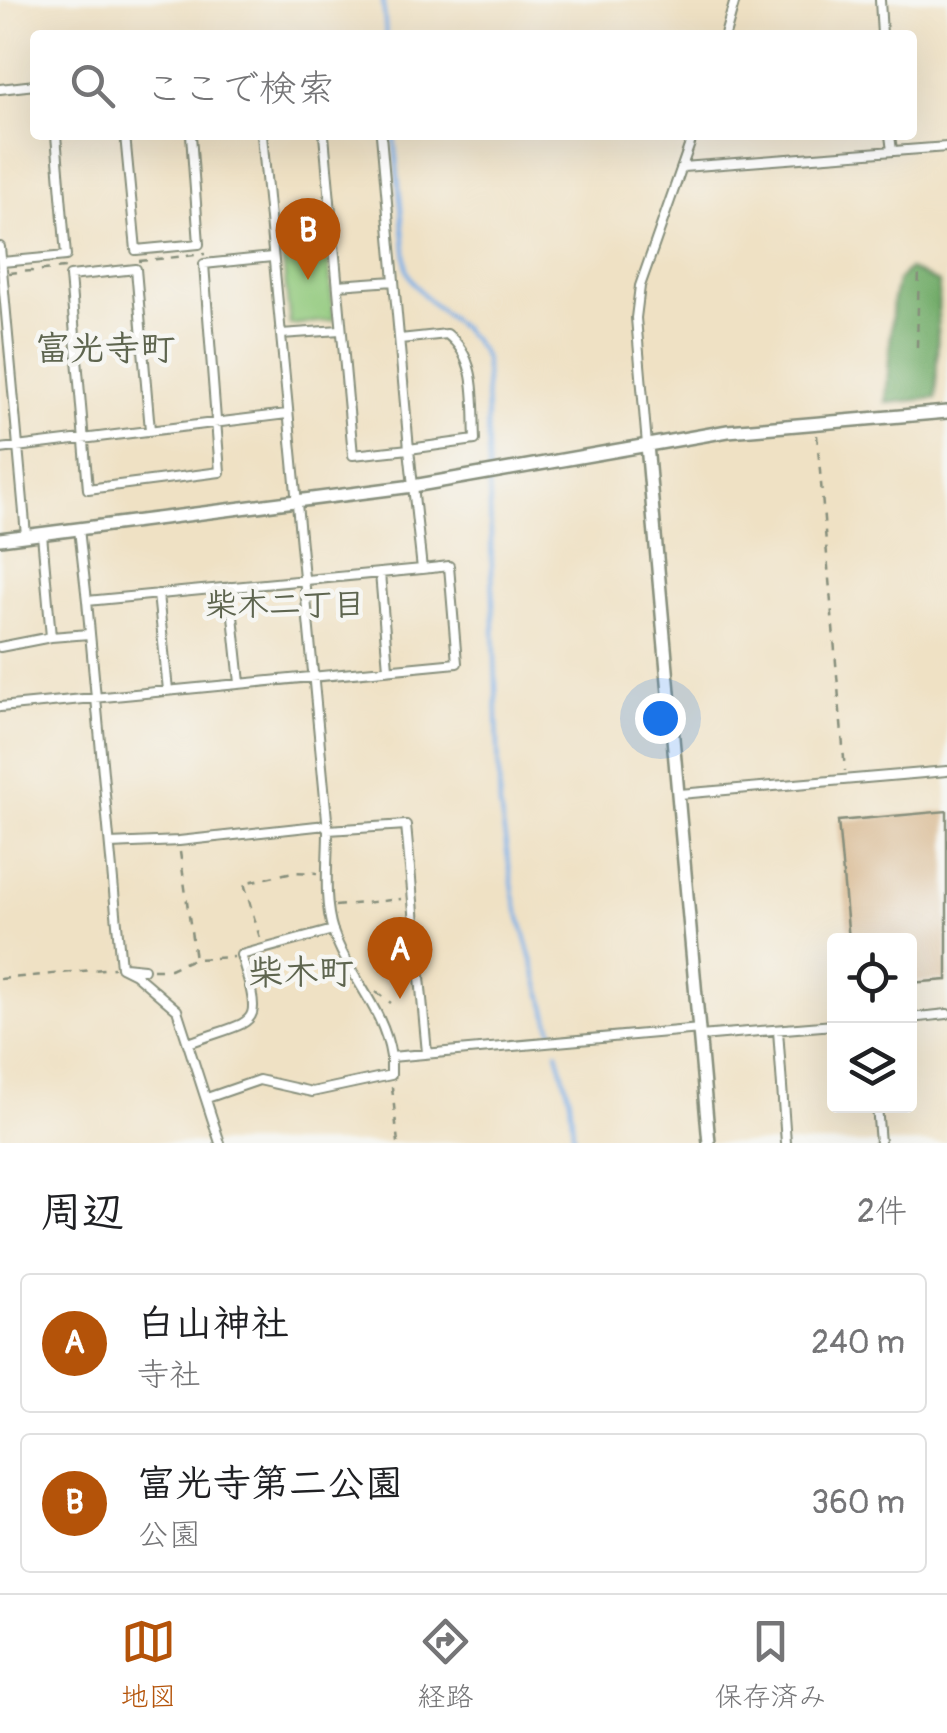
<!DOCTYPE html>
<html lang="ja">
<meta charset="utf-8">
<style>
:root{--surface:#fff;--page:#f2f2f2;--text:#202124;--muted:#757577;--line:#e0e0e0;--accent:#b45309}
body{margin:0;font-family:Pangolin,"Klee One",sans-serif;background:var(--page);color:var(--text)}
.controls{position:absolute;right:30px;bottom:30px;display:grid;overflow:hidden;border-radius:10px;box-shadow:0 10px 40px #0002}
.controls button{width:90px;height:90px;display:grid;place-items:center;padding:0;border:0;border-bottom:2px solid var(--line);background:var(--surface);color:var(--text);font:50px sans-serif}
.you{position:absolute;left:660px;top:718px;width:35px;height:35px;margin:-25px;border:8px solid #fff;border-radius:50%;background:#1a73e8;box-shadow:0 0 0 15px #1a73e833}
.badge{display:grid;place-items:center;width:65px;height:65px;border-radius:50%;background:var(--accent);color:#fff;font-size:32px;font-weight:700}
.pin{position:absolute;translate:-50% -82px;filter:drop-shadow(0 2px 5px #0008)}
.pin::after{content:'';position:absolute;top:52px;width:35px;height:30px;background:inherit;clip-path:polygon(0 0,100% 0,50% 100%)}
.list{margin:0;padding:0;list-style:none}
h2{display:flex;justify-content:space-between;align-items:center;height:130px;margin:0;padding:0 40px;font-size:42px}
h2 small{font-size:32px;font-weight:400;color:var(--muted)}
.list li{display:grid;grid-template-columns:65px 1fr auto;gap:30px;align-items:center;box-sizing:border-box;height:140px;margin:0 20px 20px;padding:0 20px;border:2px solid var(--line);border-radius:10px}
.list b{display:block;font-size:38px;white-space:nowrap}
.list p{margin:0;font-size:32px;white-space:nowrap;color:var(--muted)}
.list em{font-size:32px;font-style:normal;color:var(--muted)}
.icon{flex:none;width:55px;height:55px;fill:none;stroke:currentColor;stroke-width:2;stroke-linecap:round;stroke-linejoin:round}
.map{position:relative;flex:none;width:947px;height:1143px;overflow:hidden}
.search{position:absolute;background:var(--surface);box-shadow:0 10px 40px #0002;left:30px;right:30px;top:30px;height:110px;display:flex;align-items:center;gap:25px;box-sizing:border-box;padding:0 35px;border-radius:10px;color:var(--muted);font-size:38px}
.sheet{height:450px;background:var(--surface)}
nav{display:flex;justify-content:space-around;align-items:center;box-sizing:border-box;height:140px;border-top:2px solid var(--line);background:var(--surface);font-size:28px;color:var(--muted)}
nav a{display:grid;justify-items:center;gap:5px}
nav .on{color:var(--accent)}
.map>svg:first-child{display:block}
.green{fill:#91c97c;stroke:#588358;stroke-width:2.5}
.forest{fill:#74ad6c;stroke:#4a7550;stroke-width:2.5}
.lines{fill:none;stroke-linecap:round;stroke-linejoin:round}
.stream{stroke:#79afe7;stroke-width:4}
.building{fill:#d3ae80}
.street-casing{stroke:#878f7c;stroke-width:12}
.secondary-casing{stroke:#878f7c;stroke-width:16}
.path{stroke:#878f7c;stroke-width:2.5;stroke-dasharray:8 8;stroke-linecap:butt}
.street{stroke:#fff;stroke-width:8}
.secondary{stroke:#fff;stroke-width:11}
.labels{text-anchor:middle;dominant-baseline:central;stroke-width:9;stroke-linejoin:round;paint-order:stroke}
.neighbourhood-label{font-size:32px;font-weight:bold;fill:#5e654f;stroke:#f6f6f2}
.quarter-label{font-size:35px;font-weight:bold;fill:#5e654f;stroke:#f6f6f2}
</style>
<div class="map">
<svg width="947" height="1143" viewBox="0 0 947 1143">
<rect width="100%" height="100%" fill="#f6f6f2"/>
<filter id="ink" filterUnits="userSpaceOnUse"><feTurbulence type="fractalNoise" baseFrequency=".01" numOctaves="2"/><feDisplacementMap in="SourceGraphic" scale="20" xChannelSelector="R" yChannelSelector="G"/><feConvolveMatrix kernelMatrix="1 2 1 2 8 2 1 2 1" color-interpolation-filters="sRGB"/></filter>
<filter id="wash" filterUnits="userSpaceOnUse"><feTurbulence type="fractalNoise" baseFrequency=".0048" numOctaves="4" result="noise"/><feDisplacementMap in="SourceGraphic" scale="40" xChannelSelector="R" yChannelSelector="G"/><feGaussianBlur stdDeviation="2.25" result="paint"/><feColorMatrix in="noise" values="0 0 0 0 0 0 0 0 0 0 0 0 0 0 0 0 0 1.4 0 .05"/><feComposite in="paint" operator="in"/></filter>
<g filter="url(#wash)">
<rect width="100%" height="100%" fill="#efe1c4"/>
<path class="green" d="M326,234L334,320L290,325L281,241Z"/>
<path class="forest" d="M909,269L939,283L936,398L886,403L893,300L897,281Z"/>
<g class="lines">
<path class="stream" d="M383,0L386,35
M394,135L407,270C423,308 468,321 485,359L500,807L514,896L553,1034
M557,1052L570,1099L574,1143"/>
</g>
<g id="blocks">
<path class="building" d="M947,811V980L910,983V940H849L838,821Z"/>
</g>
</g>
<g filter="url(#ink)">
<use href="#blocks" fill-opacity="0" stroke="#878f7c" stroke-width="2.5"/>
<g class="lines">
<g class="street-casing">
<path id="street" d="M880,0L882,35
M725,35L735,0
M0,89L35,85
M125,135L136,250L199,244L191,135
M262,135L328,830C328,862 323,900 333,931C348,976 384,1008 391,1057
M381,135L409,449L475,440C473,402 479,359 447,334L400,339
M890,135L892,151
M683,167L947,147
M0,247L26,535
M2,262L66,256L56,135
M338,285L394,281
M281,334L340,330
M150,430L136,269L70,276L88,489L220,472L204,264L272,257
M647,445L636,318L640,286L693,135
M0,449L287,414
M79,529L87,601
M380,573L388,668
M230,587L240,683
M158,594L168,690
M51,637L89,634
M0,647L51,637L42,534
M0,707L457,663L449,566L422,569
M680,794L947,771
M328,830L406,825L427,1053
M110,844L179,841L326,825
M124,967L144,969
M910,1018L947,1014
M778,1030L786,1143
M700,1036L834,1025
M189,1043C258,1017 264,1031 241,955L333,930
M207,1098L259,1080L312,1092L391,1075V1057L700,1029
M877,1106L880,1143
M220,1143L177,1010L135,974L121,967L87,601L422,569L409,449L353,455L324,135"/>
</g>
<g class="secondary-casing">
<path id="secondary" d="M647,445L709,1143
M0,539L413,486L728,431L947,412"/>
</g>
<path class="path" d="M139,261L205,254
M9,273L66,268
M917,347L919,267
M817,435L845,771
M180,852L195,959L234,957
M335,906L401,899
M260,938L244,883L293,872L317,873
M153,969H170L193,959
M0,979L114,968
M376,992L391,1003
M392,1087L398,1143"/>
<use href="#street" class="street"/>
<use href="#secondary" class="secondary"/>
</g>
</g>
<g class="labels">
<g class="neighbourhood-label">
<text x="285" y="605">柴木二丁目</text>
</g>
<g class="quarter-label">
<text x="105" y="349">富光寺町</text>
<text x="301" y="973">柴木町</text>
</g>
</g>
</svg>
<div class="controls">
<button><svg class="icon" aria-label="locate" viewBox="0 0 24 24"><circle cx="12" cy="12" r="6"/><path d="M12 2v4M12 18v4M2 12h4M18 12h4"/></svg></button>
<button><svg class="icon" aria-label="layers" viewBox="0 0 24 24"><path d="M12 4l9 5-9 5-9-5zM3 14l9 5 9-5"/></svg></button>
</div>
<div class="you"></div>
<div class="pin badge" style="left:400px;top:999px">A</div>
<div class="pin badge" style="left:308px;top:280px">B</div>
<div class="search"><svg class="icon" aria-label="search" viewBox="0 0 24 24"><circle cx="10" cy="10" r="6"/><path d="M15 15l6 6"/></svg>ここで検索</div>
</div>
<section class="sheet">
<h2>周辺<small>2件</small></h2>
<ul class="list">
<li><span class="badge">A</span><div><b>白山神社</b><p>寺社</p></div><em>240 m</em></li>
<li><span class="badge">B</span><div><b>富光寺第二公園</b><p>公園</p></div><em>360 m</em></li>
</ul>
</section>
<nav>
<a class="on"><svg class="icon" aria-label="map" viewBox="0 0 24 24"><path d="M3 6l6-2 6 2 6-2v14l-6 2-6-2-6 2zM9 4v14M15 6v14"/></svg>地図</a>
<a><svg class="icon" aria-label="directions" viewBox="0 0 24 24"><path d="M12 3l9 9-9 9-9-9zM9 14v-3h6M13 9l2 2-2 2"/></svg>経路</a>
<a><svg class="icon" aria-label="saved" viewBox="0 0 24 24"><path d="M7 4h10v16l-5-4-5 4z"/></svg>保存済み</a>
</nav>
